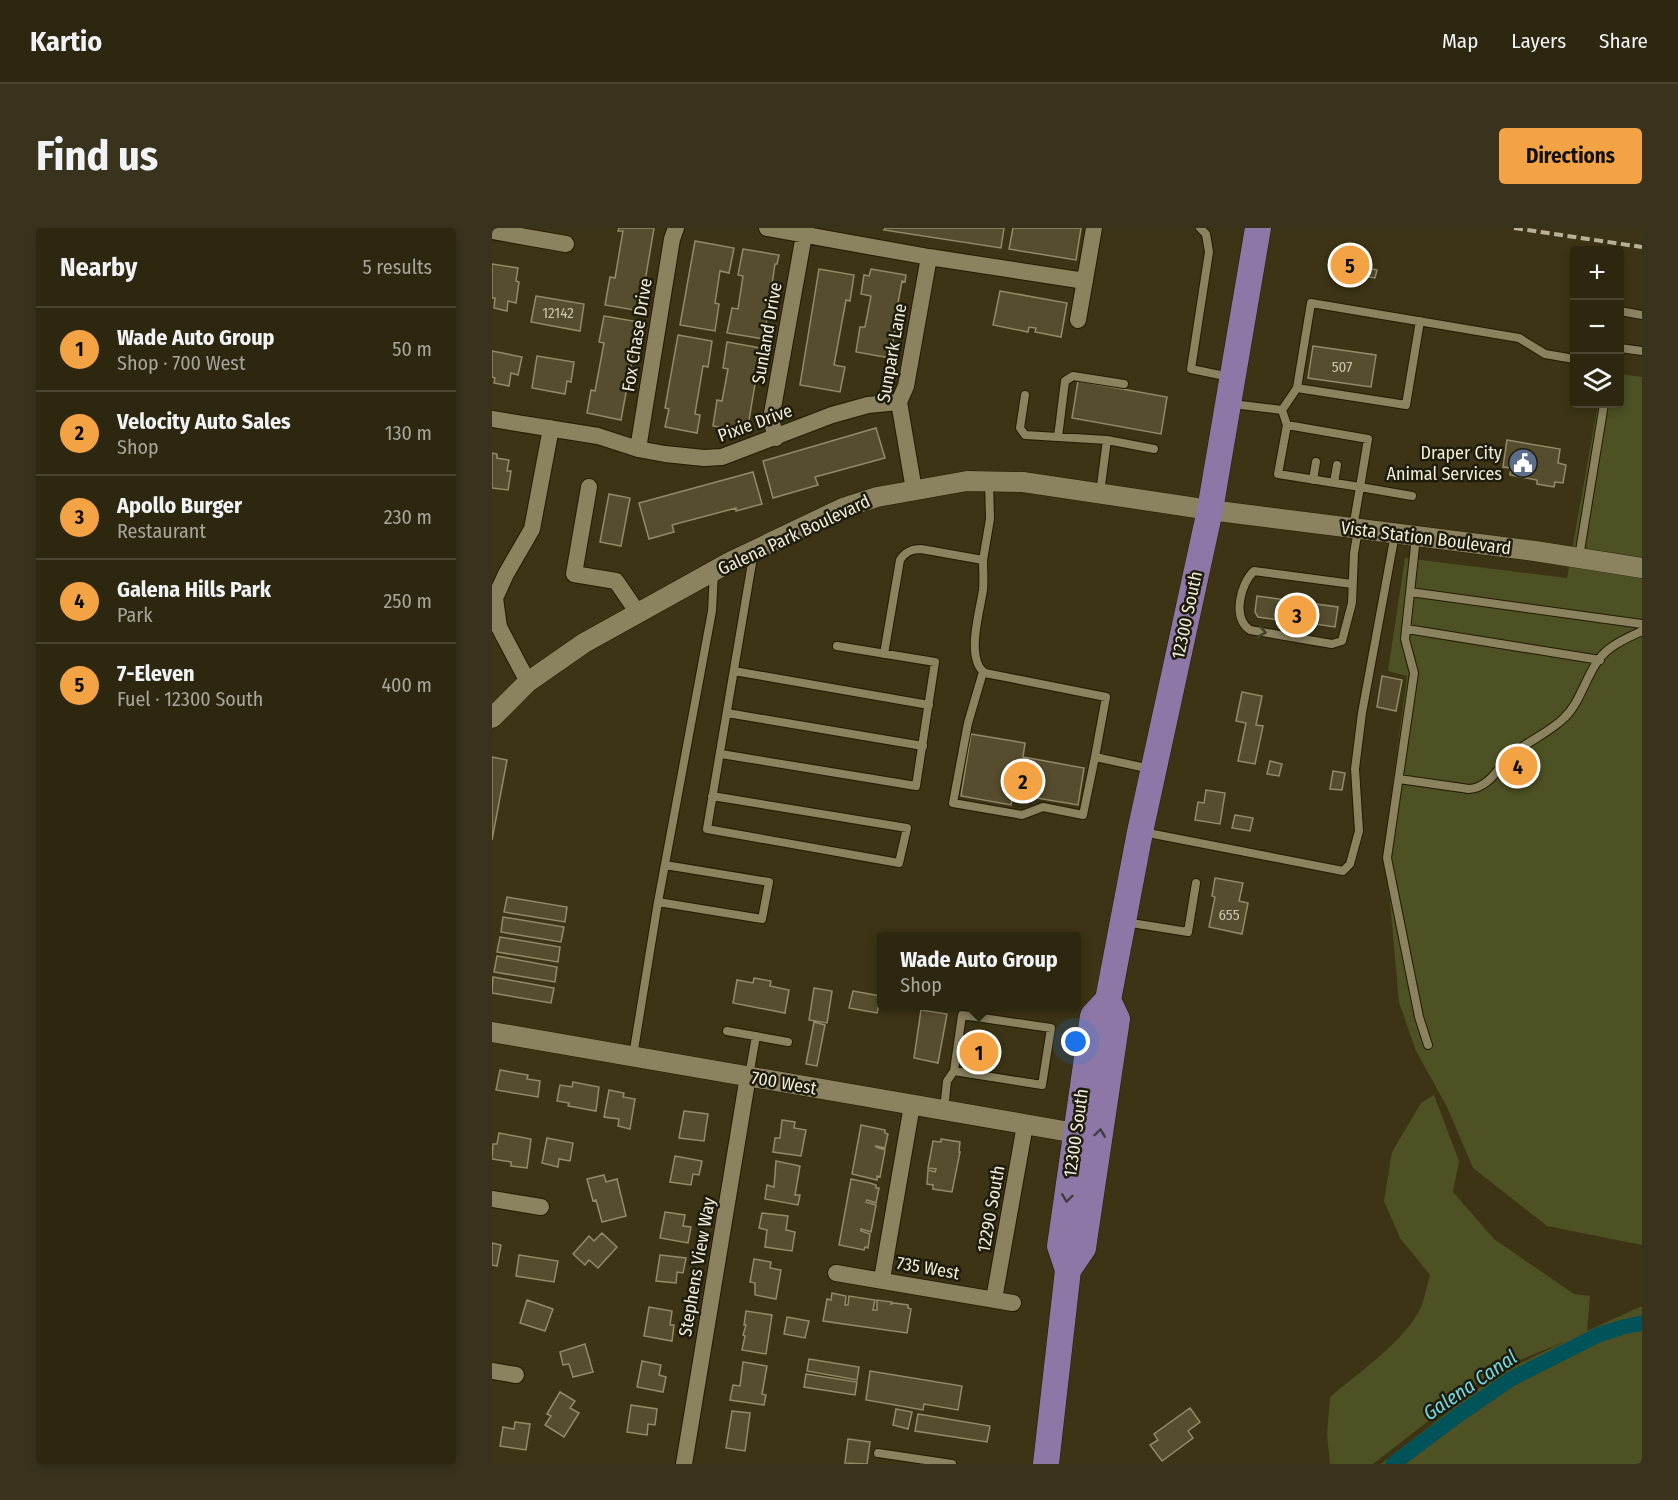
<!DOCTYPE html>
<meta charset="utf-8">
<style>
:root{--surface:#2d270f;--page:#39331d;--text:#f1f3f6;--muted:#a7a59e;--line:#48442f;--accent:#f4a344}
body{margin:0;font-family:"Fira Sans Condensed",sans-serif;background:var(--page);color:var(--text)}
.controls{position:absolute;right:18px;top:18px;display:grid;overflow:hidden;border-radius:6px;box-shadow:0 3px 9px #0003}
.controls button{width:54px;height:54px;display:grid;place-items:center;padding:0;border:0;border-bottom:2px solid var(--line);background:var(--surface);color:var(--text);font:30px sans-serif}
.you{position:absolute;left:584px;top:814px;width:21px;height:21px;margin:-15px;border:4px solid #fff;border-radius:50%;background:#1a73e8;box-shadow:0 0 0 9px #1a73e833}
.badge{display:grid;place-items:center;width:39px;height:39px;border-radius:50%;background:var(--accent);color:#111;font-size:20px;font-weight:700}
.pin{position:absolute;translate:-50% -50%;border:3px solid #fff;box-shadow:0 2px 6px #0006}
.popup{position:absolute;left:385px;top:704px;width:204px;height:78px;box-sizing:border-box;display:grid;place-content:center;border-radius:6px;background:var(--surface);filter:drop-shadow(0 2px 4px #0005);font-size:20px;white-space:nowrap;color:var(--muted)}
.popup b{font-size:22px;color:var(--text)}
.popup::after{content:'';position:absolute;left:50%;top:100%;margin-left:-12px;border:12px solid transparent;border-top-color:var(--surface)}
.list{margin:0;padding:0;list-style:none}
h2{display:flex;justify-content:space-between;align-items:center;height:78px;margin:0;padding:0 24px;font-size:26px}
h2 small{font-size:20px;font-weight:400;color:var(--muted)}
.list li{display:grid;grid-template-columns:39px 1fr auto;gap:18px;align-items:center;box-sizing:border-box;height:84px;padding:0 24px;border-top:2px solid var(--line)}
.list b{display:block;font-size:22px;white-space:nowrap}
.list p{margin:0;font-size:20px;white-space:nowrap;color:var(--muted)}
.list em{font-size:20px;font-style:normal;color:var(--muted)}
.icon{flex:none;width:33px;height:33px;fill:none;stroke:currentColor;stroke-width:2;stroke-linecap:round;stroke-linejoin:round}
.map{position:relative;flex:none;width:1150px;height:1236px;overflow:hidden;border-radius:6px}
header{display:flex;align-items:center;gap:36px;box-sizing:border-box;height:84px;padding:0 30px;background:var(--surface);border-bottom:2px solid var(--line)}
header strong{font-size:28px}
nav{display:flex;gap:33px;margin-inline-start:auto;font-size:21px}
.intro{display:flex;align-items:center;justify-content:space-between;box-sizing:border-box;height:144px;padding:0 36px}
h1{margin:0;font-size:42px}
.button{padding:15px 27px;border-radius:6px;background:var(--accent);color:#111;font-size:21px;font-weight:700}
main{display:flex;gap:36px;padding:0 36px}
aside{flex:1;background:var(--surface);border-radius:6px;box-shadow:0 3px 9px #0003}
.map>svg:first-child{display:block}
.green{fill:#4d5123}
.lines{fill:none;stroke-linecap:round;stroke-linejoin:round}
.canal{stroke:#005359;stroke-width:15}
.building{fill:#554d2d;stroke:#938a68;stroke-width:1.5}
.service-casing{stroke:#231b00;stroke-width:10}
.minor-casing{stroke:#231b00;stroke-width:18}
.tertiary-casing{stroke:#231b00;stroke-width:21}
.primary-casing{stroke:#231b00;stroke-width:27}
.service{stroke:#8b8260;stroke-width:8}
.minor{stroke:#8b8260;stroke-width:16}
.tertiary{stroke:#8b8260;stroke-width:20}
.primary{stroke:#8c77a6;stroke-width:26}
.rail{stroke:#b8b29b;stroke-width:4;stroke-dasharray:9 4.5;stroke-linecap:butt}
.oneway{stroke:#45402b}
.oneway2{stroke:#453c43}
.labels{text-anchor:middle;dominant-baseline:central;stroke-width:5;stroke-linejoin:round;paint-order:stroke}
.number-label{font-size:15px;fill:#cac4af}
.street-label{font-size:18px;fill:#f1ecda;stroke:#1f1c0e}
.poi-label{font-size:18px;fill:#f1ecda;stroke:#1f1c0e;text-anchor:end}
.water-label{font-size:20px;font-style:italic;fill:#70dbe4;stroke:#1f1c0e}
</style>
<header>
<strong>Kartio</strong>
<nav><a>Map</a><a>Layers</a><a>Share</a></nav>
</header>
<div class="intro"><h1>Find us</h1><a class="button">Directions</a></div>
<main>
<aside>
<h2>Nearby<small>5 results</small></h2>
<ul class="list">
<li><span class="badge">1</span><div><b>Wade Auto Group</b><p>Shop · 700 West</p></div><em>50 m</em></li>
<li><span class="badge">2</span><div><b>Velocity Auto Sales</b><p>Shop</p></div><em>130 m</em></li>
<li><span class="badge">3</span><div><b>Apollo Burger</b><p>Restaurant</p></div><em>230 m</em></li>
<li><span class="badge">4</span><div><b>Galena Hills Park</b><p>Park</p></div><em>250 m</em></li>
<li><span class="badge">5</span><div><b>7-Eleven</b><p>Fuel · 12300 South</p></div><em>400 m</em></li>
</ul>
</aside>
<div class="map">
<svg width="1150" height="1236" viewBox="0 0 1150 1236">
<rect width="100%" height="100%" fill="#3c3414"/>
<path class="green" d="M1128,146L1150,149V1017L1055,998L981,940L955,879L924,823L907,774L898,674L891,629L915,448L896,443L913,330L1075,350L1106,176H1128Z
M942,867L967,933L961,964L1002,1011L1082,1066L1098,1068L1095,1103L1150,1078V1236H889L1004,1147L1074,1113L1001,1143L881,1236H838L835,1206L838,1169C865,1146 915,1111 929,1079C933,1069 935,1057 938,1047L908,1010L892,973L900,924L929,875Z"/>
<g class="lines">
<path class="canal" d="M901,1236L965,1188L1019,1151L1106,1107L1131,1099L1150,1095"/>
</g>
<path class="building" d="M127,0H162L148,83L113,77L118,49L123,50L131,3H126Z
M393,0H512L509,20L392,2Z
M521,0H589L584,32L517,21Z
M203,13L242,20L237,45L228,43L223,75L227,76L223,103L188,97Z
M251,21L287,27L285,36H283L272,111L235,105L240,80L246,81L251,48L246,47Z
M840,27L877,33L876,40L885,42L883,50L838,43Z
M0,36L26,40L24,53L27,54L24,75L16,73L15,83L2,80L3,70H0Z
M327,41L362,47L358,73L354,72L342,137L353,139L348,164L308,157Z
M379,41L414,47L413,54L410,53L406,75H408L398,130L364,124L368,99H373L379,68L369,66L372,47L377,48Z
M508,63L575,75L569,109L543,104L544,100L537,99L536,104L501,97Z
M44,68L92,76L88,103L39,94Z
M112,88L147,94L129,192L95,185L99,162L103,163L112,115L107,114Z
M186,107L220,113L216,139L211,138L203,186L208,187L205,205L173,199L177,181L173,180Z
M235,114L269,120L255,204L221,198L225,172L230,173L236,141L231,140Z
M821,118L884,127L879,159L816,150Z
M0,123L30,129L26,147L19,145L17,158L2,155L3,150L0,149Z
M45,128L82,134L79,154L75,153L73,166L40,160Z
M586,153L675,169L669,206L580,190Z
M384,200L393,230L323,249L326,257L281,270L271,233Z
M1015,212L1068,221L1066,235L1074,237L1071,255L1063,254L1062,259L1045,256V252L1018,247L1019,240L1011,239Z
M0,225L5,226V230L17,232L15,243H19L16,262L0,260Z
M261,244L270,276L244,283V280L180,297L182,304L157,311L147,275Z
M117,266L138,270L129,318L108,314Z
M765,368L846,379L843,399L817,395L815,407L807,406L809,395L766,389L763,384Z
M890,448L910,452L904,483L885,479Z
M750,464L770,468L764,497L771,498L763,536L746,533L754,495L744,493Z
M479,506L533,515L531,529L592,540L586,577L521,566L519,577L469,568Z
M0,529L15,532L0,612Z
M778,533L790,536L787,548L775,546Z
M841,543L853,545L850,562L838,561Z
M714,562L733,565L728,596L703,592L706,574L712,575Z
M743,587L761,590L758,603L740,600Z
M723,650L751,655L747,673L756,675L750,706L717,699L723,669L720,668Z
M15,669L75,679L73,694L12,684Z
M11,689L72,699L69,714L9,704Z
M8,709L68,719L66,734L5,724Z
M5,728L65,739L63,754L2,744Z
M1,749L62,760L59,775L0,765Z
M262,750L279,753L278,758L297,762L293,785L241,775L245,752L261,755Z
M322,760L340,763L335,795L317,792Z
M361,763L389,768L385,785L357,780Z
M429,782L455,786L446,835L422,830Z
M322,794L333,797L325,838L314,836Z
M8,842L36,847L35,851L48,853L46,869L4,862Z
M81,854L107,859L104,883L76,878L77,875L65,873L68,857L80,859Z
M117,862L132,865L131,869L143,871L138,901L126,898L127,891L112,889Z
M192,883L216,886L212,913L187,910Z
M290,892L303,894L302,900L314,902L309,928L281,924L283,910H288Z
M369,897L393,902V905L396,906L393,920L384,918V919L393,922L388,949L385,948V952L360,946Z
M7,905L39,911L35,940L19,938V934L0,931L1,916H5Z
M55,910L81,915L78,933L67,931L66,939L50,935Z
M449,911L468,914L467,924H468L460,964L441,961V957L435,956L436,942L443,944L444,941L436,940L441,913L449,914Z
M183,928L210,933L207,947L201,946L199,957L178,954Z
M284,933L308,938L303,967H308L306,977L273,971L275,957L282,959Z
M112,947L114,954L125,951L134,988L110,994L104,972L101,973L95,951Z
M359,951L378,955L384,957V960H387L384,975L375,972L374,974L384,977L379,1004L369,1001V1003L378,1006L376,1020L373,1019L372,1022L347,1017Z
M173,984L193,987L191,998L199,999L196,1015L168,1010Z
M270,985L296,988L294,1002L303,1004L300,1023L273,1019L275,1002L267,1000Z
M110,1005L125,1019L106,1040L97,1032L93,1037L81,1026L97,1008L102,1013Z
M0,1015L9,1017L5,1038L0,1037Z
M27,1027L66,1033L62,1054L24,1048Z
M168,1027L194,1030L191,1045L185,1044L184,1055L164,1053Z
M262,1031L279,1034L278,1040L289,1042L284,1071L263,1067V1055L258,1054Z
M340,1065L354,1068L353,1077H356L357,1068L383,1072L381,1082H385V1072L400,1074L399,1076L402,1075L416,1077V1080L419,1081L415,1105L331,1093L335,1071L339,1072Z
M35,1072L61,1081L53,1103L28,1095Z
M157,1079L180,1083L178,1097H182L180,1113L152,1108Z
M254,1083L280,1087L274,1126L250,1122L253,1108L251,1107L254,1097H252Z
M295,1089L317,1093L313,1110L292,1106Z
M93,1116L101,1144L81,1149L77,1136L71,1137L68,1124Z
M317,1131L367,1139L365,1152L315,1143Z
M150,1133L169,1137L167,1147L174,1149L171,1164L145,1159Z
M251,1134L275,1138L270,1166L274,1167L272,1177L238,1172L241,1157L248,1158Z
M378,1143L470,1158L466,1182L432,1176L431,1182L374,1172Z
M314,1146L365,1154L363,1167L312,1159Z
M68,1164L83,1173L78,1180L87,1185L72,1209L53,1197L59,1188L55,1186Z
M139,1177L165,1181L163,1197L156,1196L155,1207L135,1204Z
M698,1180L708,1194L696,1203L701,1210L670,1233L658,1217L666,1212L662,1206Z
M404,1181L420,1184L416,1201L401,1197Z
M240,1183L258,1185L253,1223L234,1220Z
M426,1186L498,1198L495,1214L423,1203Z
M23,1194L38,1196L34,1222L8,1218L11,1199L22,1201Z
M356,1211L378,1214L375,1236L353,1235Z"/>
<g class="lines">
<g class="service-casing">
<path id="service" d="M708,0L714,6L717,24L699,141L738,149
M1128,83L1150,87
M1128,120L1150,123
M805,160L914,177L928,93
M533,167L528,200L533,207L615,212L662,221
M740,176L790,182
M790,182L805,160L819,75L1027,110L1053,126L1082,131
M790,182L795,197L786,246L868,259L876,211L795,197
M566,209L573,153L581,148L632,156
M821,252L824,234
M842,255L845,237
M608,265L615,212
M861,300L868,259L920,268
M924,309L913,411L922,445L895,630L927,789L936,817
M1087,329L1112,176
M491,332C491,342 492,352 491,362C488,383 473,431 493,445L614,469L603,529L659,541
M860,356L762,343C748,356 740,390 758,402L840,416L850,413L860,375L862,325L866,302
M918,364L1150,396
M915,401L1108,432
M392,426L408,332C413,324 419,321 429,321L491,332L498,291L497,253
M242,443L437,477
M491,444L476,495L461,575L530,587L551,579L591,587L603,529
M235,485L431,518
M229,526L424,558L443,434L345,418
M907,551L977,561C998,560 1007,537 1022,525C1038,512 1058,504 1072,490C1092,471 1095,438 1117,421C1127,413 1139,408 1150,403
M220,568L415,600L407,635L215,601L262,323
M651,604L851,643L858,636L867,603L863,541L870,485L903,306
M166,674L270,691L277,654L173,637
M633,694L696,704L704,655
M235,803L296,814
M141,828L166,674L220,383L222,344
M257,848L264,808
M452,882L455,853L462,843L550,857L559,800L470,787L462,843
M386,1225L460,1236"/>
</g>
<g class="minor-casing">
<path id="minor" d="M275,0L437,29L593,53
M0,3L74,16
M586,92L602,0
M0,191L106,208L146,221L173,226L212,230L230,229L340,187L376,177L407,174
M284,210L279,191L312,7
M146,221L180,11L184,0
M97,259L82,346L124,353L146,385
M422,262L407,174L414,158L437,29
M36,454L7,399L3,370L14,346L40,301L59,200
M0,971L49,979
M344,1045L521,1075
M390,1051L420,877
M502,1071L533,897
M0,1143L24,1147
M192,1236L256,848"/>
</g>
<g class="tertiary-casing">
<path id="tertiary" d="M0,490L36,454L92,415L238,334L351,280L385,269L475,253L531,254L718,282L1043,323L1150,340
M0,804L584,905"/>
</g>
<g class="primary-casing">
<path id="primary" d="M576,1042L591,1020L625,791L616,772
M554,1236L576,1042L568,1018L601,788L616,772L648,604L718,282L766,0"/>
</g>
<use href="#service" class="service"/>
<use href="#minor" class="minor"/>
<use href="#tertiary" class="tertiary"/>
<use href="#primary" class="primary"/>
<path class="rail" d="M1022,0L1150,19"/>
</g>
<defs><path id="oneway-chevron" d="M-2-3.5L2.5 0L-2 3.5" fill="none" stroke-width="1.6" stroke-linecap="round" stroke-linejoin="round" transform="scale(1.5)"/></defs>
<use class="oneway" href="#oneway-chevron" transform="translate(770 404) rotate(10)"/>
<g class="oneway2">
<use href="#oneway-chevron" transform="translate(608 905) rotate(-82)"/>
<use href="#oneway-chevron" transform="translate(575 970) rotate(98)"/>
</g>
<defs>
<g id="civic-disc" transform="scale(1.5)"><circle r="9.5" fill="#5c6f8a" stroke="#1f1c0e"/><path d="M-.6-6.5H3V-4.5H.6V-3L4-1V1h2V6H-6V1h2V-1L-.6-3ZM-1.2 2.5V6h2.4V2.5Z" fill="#fff"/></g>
</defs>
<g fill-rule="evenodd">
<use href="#civic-disc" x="1031" y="235"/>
</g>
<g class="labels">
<g class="number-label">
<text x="66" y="85">12142</text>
<text x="850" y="139">507</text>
<text x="737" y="687">655</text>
</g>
<g class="street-label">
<text transform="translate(275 105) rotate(-80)">Sunland Drive</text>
<text transform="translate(145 107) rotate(-81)">Fox Chase Drive</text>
<text transform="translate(400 125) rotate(-80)">Sunpark Lane</text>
<text transform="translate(263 195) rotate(-20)">Pixie Drive</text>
<text transform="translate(302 307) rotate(-25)">Galena Park Boulevard</text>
<text transform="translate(934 310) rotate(7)">Vista Station Boulevard</text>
<text transform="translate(695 387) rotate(-78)">12300 South</text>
<text transform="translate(292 855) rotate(10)">700 West</text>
<text transform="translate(584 905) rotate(-82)">12300 South</text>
<text transform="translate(499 981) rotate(-80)">12290 South</text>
<text transform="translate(205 1039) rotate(-80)">Stephens View Way</text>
<text transform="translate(436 1040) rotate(10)">735 West</text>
</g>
<g class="poi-label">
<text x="1010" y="225">Draper City<tspan x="1010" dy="21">Animal Services</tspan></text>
</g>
<g class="water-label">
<text transform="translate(978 1157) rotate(-34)">Galena Canal</text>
</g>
</g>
</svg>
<div class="controls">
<button>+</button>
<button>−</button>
<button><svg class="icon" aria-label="layers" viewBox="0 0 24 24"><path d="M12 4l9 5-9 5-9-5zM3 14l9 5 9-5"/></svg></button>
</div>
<div class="you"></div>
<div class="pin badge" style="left:487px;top:824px">1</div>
<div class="popup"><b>Wade Auto Group</b>Shop</div>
<div class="pin badge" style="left:531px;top:553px">2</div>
<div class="pin badge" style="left:805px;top:387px">3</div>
<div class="pin badge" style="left:1026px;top:538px">4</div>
<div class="pin badge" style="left:858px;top:37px">5</div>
</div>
</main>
